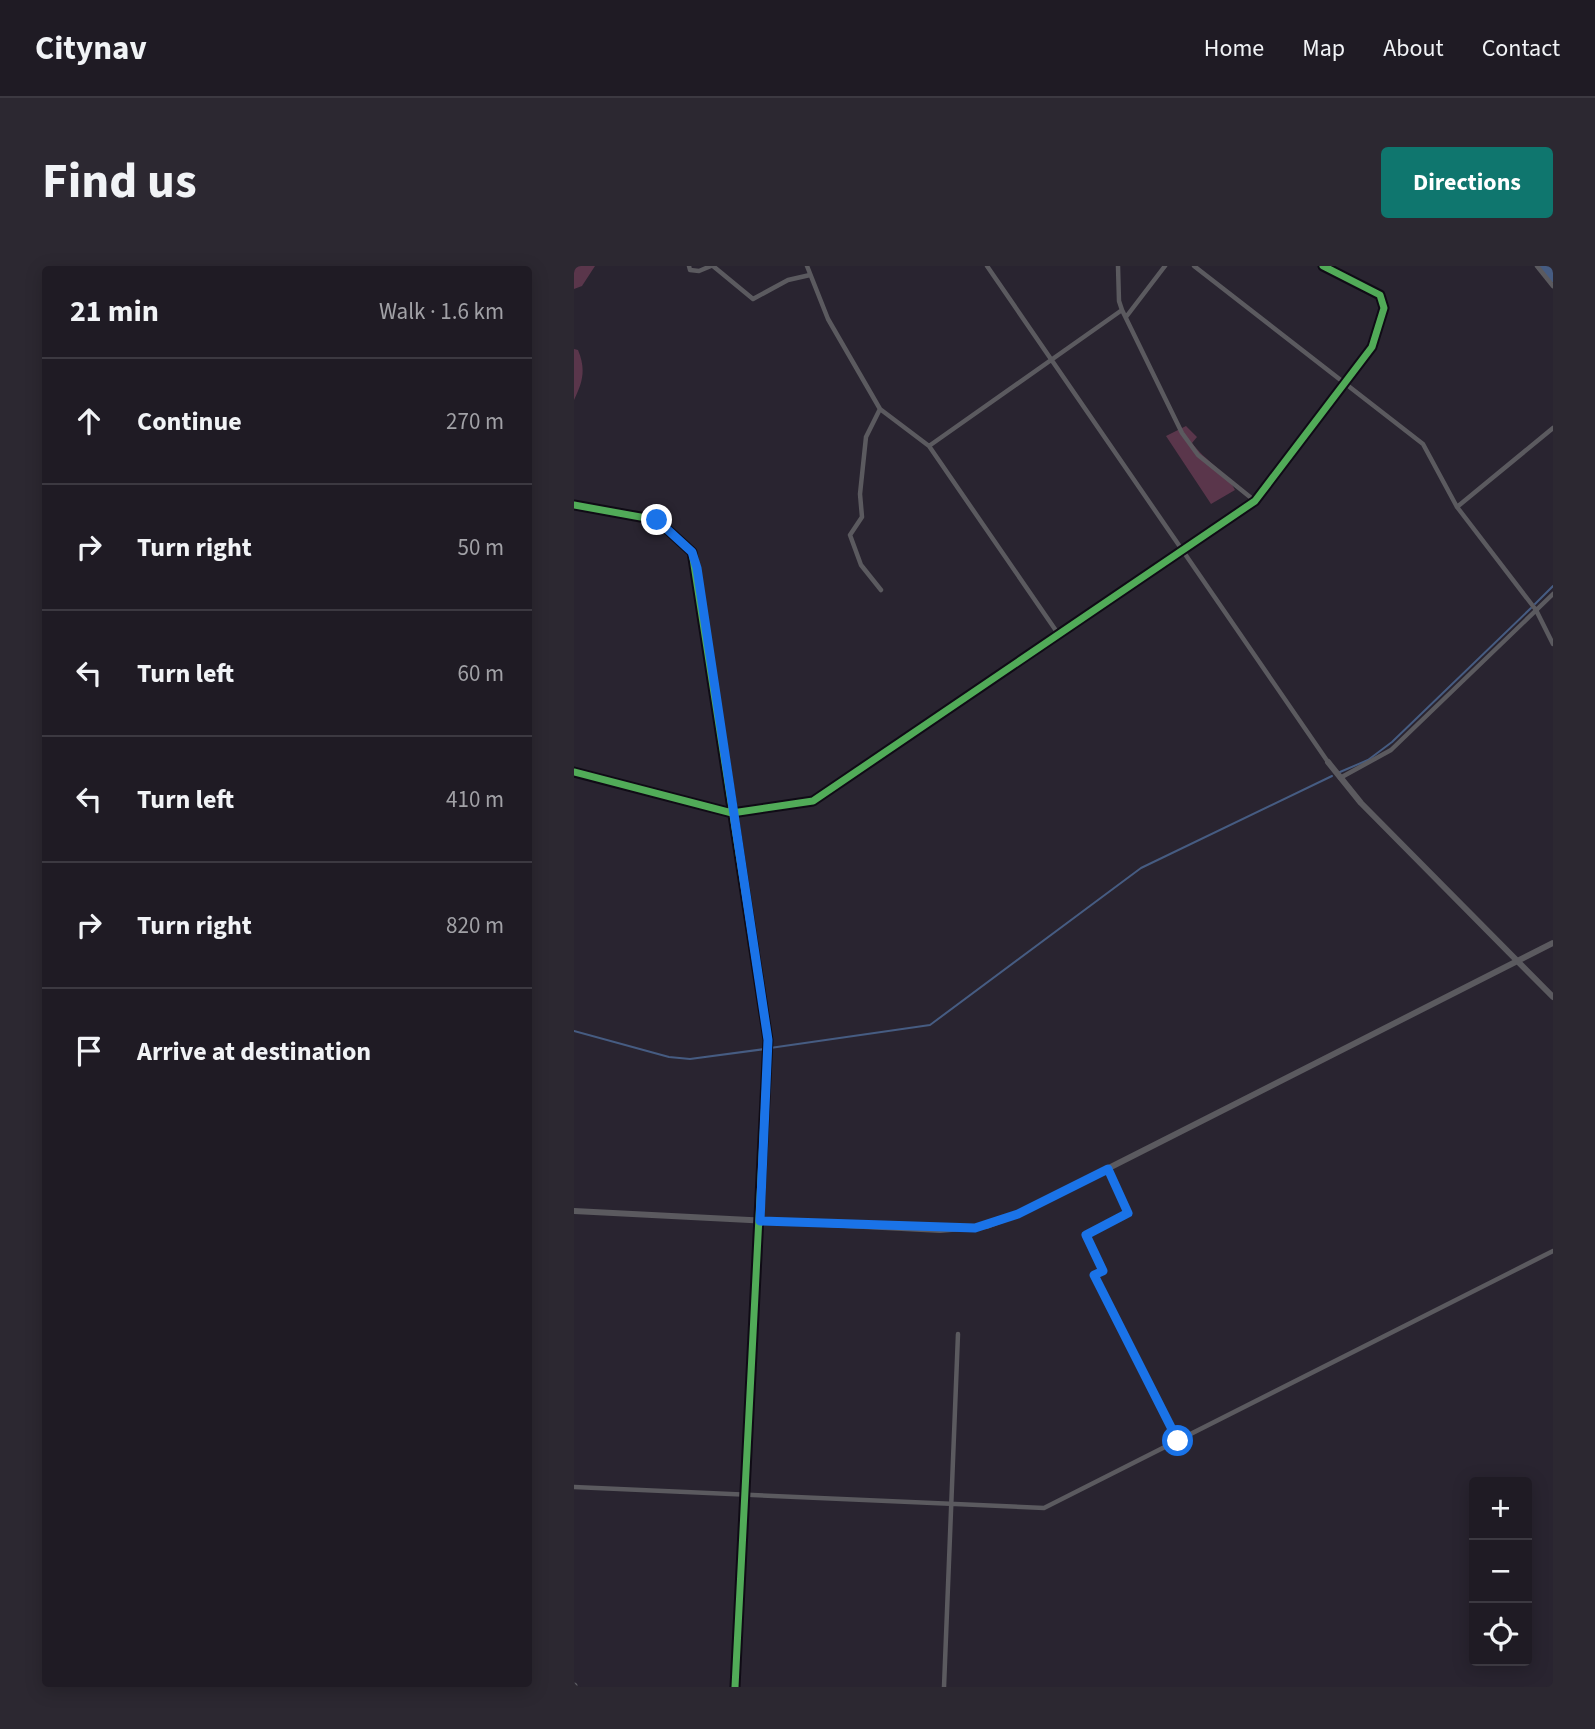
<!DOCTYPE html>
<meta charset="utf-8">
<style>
:root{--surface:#1f1b24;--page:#2c2831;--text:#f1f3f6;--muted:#a1a1a6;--line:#3c3941;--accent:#0f766e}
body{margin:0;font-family:"Source Sans 3",sans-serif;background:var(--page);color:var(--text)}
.controls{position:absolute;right:21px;bottom:21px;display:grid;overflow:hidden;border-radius:7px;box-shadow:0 4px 18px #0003}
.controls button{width:63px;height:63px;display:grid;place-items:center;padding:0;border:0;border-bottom:2px solid var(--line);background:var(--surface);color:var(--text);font:35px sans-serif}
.stop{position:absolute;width:21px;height:21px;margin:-16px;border:5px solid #1a73e8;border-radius:50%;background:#fff}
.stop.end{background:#1a73e8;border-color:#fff;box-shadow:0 2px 7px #0008}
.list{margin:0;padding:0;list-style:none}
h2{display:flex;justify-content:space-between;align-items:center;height:91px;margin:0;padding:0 28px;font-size:30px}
h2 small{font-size:23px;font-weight:400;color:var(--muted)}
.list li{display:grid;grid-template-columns:46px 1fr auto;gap:21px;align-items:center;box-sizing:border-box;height:126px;padding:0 28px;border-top:2px solid var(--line)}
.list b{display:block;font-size:26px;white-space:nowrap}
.list em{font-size:23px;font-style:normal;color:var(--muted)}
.icon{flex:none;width:38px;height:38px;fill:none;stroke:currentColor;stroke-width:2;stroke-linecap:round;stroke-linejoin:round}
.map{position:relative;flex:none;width:979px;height:1421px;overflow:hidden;border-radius:7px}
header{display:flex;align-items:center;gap:42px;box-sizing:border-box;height:98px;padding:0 35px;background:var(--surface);border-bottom:2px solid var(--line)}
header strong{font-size:33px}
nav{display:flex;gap:38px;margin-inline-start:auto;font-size:24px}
.intro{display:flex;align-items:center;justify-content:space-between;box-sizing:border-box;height:168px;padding:0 42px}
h1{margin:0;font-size:49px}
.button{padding:18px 32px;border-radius:7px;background:var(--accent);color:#fff;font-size:24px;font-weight:700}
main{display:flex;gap:42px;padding:0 42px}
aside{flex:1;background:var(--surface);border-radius:7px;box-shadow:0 4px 18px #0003}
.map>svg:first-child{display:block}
.green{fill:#5a364b}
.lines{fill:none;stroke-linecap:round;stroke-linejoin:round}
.stream{stroke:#465c82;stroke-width:2}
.river{stroke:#465c82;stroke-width:10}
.minor{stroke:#5b5a5f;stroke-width:4.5}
.tertiary{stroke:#5b5a5f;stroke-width:6}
.secondary{stroke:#5e5e64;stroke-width:7}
.cycleway-casing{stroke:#0f0b15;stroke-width:11}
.cycleway{stroke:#51ab58;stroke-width:7}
.route{stroke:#1a73e8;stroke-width:9}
</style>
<header>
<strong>Citynav</strong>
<nav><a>Home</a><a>Map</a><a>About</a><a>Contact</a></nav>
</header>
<div class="intro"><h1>Find us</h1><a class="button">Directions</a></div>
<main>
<aside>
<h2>21 min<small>Walk · 1.6 km</small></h2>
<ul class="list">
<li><svg class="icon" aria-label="ahead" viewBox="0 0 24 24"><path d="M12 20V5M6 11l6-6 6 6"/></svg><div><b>Continue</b></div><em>270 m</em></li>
<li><svg class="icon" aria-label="right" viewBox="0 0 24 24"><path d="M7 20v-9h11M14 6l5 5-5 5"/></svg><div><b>Turn right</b></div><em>50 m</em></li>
<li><svg class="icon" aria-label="left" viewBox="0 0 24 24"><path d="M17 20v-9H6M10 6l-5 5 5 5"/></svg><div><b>Turn left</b></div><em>60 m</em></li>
<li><svg class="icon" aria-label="left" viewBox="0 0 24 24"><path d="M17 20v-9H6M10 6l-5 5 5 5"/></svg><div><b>Turn left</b></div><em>410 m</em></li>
<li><svg class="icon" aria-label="right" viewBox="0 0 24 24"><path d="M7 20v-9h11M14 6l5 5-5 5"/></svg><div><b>Turn right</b></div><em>820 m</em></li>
<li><svg class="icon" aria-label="arrive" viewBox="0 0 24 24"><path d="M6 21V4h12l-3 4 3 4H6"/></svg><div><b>Arrive at destination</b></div></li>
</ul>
</aside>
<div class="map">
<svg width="979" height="1421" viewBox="0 0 979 1421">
<rect width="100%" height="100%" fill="#292430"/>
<path class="green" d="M0,0H21L8,20L0,23Z
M0,83L4,84C12,103 9,116 0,134Z
M612,160L623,171L618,177C631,195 651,204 661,224L637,238L592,170Z"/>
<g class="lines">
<path class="stream" d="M961,338L979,320
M766,506L794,494L818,476L957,342
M0,765L95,791L116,793L191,783
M196,782L356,759L567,602L758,510"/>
<path class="river" d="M970,0L979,11"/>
<path class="minor" d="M115,0L116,4L125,5L137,0
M139,0L179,33L214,14L236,9
M233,0L254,53L306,143L355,180L485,369
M413,0L754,496
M544,0L545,35L548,44L608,167L624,189L681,235
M620,0L849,178L883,241L962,344L979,378
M963,0L979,20
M552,51L591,0
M306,143L292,171L286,228L288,251L276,269L287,299L307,324
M355,180L548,44
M0,239C48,246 107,247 123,302L194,774L186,955
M883,241L979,162
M0,506L158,547L239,535L681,235L798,81L810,42L806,29L749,0
M766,512L817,484L979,328
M534,903L554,947L512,969L529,1005L520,1009L604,1175
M0,1221L470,1242L979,985
M370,1421L384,1068"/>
<path class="tertiary" d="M754,496L787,537L979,731
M0,945L366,964L413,960L444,948L979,677
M161,1421L186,955"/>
<path class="secondary" d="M0,1420V1421"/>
<g class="cycleway-casing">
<path id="cycleway" d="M0,239L83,254L118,286L194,774L161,1421
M0,506L158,547L239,535L681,235L798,81L810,42L806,29L749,0"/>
</g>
<use href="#cycleway" class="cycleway"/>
</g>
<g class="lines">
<path class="route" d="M83,254L118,286L123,302L194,774L186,955L401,962L444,948L534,903L554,947L512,969L529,1005L520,1009L604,1175"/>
</g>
</svg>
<div class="controls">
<button>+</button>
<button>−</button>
<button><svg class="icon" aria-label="locate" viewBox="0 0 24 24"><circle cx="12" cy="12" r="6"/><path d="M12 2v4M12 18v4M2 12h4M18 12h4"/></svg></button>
</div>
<div class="stop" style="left:604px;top:1175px"></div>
<div class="stop end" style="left:83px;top:254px"></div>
</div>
</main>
